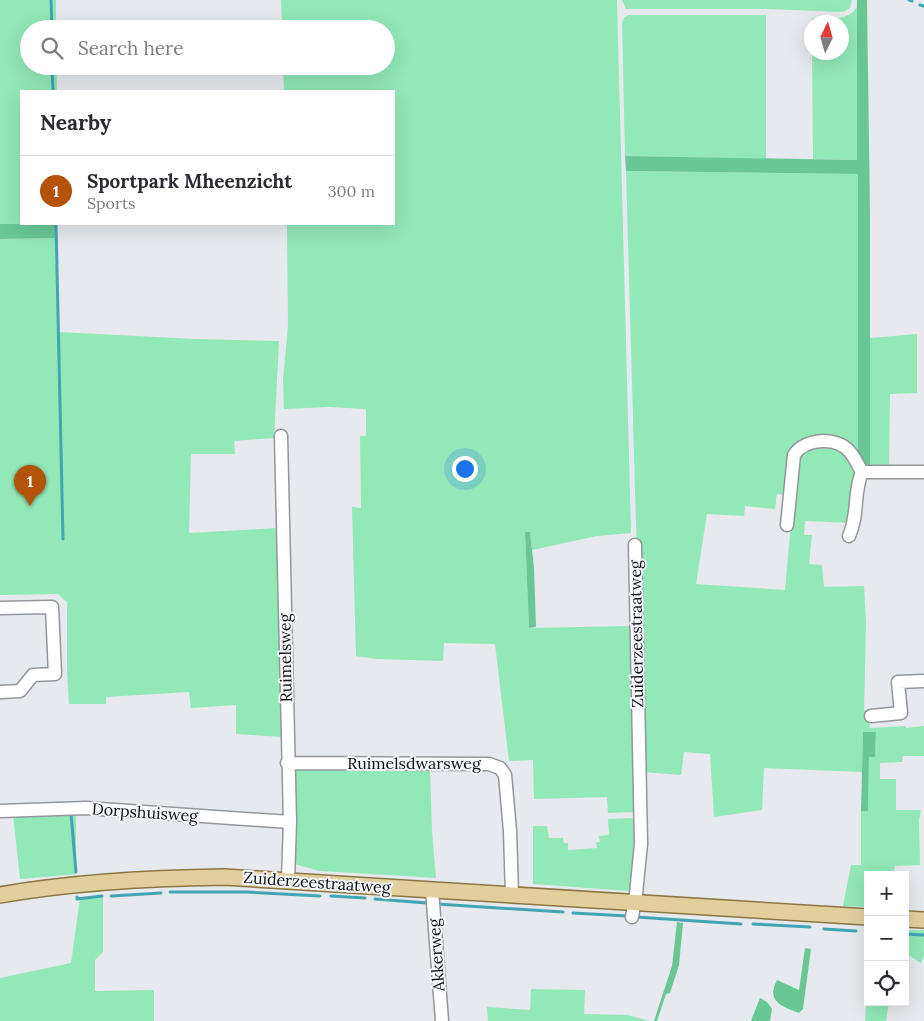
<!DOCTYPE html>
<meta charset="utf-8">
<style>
:root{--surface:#fff;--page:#f7f7f7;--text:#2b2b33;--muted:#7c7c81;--line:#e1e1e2;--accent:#b45309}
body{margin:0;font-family:Lora,serif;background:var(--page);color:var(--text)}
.controls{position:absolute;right:15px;bottom:15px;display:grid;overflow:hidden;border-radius:0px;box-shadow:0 5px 20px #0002}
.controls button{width:45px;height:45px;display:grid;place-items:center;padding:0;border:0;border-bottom:1px solid var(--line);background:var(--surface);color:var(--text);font:25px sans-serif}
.compass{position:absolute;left:804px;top:15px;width:45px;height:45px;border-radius:50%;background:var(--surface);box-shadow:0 5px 20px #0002;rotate:5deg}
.you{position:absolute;left:464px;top:468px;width:18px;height:18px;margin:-12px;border:4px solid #fff;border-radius:50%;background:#1a73e8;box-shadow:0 0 0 8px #1a73e833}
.badge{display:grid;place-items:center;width:32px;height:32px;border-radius:50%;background:var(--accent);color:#fff;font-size:16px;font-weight:700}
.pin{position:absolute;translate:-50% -41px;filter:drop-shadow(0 1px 2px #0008)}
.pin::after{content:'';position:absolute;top:26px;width:18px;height:15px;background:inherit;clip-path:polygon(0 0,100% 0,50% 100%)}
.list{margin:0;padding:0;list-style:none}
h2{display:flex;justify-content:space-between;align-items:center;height:65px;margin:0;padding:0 20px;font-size:21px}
h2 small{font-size:16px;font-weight:400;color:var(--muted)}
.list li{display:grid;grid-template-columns:32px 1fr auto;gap:15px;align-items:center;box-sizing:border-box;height:70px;padding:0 20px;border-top:1px solid var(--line)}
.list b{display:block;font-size:19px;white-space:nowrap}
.list p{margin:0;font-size:16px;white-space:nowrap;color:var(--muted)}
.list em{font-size:16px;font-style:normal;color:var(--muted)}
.icon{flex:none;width:28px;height:28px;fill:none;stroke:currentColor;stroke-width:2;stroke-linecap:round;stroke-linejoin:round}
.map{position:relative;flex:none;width:924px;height:1021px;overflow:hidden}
.search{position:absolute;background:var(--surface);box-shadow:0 5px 20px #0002;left:20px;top:20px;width:375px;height:55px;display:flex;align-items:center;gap:12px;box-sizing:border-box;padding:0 18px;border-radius:28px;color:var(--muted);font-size:19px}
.panel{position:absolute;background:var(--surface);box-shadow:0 5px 20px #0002;left:20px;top:90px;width:375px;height:135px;border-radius:0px}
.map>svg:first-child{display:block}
.green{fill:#92e8b7}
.forest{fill:#69c795}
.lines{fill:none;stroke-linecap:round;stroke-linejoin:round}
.stream{stroke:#41a5b4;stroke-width:3}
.minor-casing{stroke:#93969a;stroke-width:15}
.major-casing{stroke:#8c7743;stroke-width:18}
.minor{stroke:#fff;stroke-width:12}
.major{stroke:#e3cf9e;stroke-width:15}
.labels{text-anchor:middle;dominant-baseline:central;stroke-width:4;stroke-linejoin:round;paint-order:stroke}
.street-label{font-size:16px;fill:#0e0f10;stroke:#f3f6fa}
</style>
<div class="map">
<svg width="924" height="1021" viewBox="0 0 924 1021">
<rect width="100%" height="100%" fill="#e6e9ed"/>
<path class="green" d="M0,0H56V29H29V66H57V91H21V224H29H0Z
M281,0H617L631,533L597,536L532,550L530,532H525L529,628L633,626L634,812L608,813L607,797L534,799L533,760L509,761L495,644L444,643L443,661L377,659L356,656L352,507L361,508L360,436H366V409L329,407L284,409L283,380L288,326L287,224H394V91H284L283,66H386V29H282Z
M622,0H852L850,8L843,12L767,9H626Z
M857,7L858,160L813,159L812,53L842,52V22H812V18C828,18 847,22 857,7Z
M628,15H766V159L625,156L622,23L624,18Z
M626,171L858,174V461C855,456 852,450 847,446C833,436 802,435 794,452C788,464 791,482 789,495L777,494L775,509L745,506L744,516L707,514L696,584L785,590L797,456C805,442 830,440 843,449C851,454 856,464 859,472L856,484L852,523L805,521L804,535H812L809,564L822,565L824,587L864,586L866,623L864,710L868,711L870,728L905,726L906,728L924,726V756H903L902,762L880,763V779H896V810H921L919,820L920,865L895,866L893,875H868V907L843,906L851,865H861V811H868L869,757H875L876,732H863L862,772L764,768L762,810L714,817L710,754L684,752L681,775L643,772Z
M55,238L58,332L196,339L279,341L274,438L234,441L235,454H191L189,533L277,528L284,737L236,734V705L191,708L189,692L106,697V704H69L67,670V602L58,594L0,595V239Z
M917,334V393L890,394L889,470L870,469V338Z
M294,766L430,767L432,831L436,878L320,871L294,864Z
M76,814V874L20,879L13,815Z
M632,818L639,824L634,890L629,891L533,884V826H547L549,838H563L564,843H568V850L597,848L596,842H600L599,836L609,835L608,819Z
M103,896V952L95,960V991L154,990V1021H0V978L71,963L80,898Z
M905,930H924V956L921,963L905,953Z
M531,989L585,990L584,1014L627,1015L649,1021H488L487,1007L530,1010Z
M867,993L868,1002H889L886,1021H865Z"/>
<path class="forest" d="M857,0H867L870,213V469L858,461V174L626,171L625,156L857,160Z
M0,224H55V238L0,239Z
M525,532H530L534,568L536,627L529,628Z
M863,732H876L875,757H869L868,811H861Z
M677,922L683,923L679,965L670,993L666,994L657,1021H654L672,966Z
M805,948L811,949L803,1009L799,1013C781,1006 766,1001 777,980L799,990Z
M760,998L767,1002L772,1009L770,1021H751Z"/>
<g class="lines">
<path class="stream" d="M51,0L52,29
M909,0L912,1
M920,5L924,6
M52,66L53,91
M56,224L63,539
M71,813L76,872
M170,892H246L320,896
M111,896L161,893
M331,896L365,898
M77,897V899L102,896
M375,899L427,903
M437,904L563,912
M573,913L627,916
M636,917L741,924
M753,924L810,927
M824,929L856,931
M905,934L924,935"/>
<g class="minor-casing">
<path id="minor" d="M281,436L290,822L288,880
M862,472H924
M787,525L794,455C805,438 837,436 850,452C855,458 858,465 862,472
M849,536C859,514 853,493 862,472
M0,608L52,607L55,674L33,675L20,691L0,692
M871,716L901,713L898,682L924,681
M287,763L489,764L500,768L505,775L510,831L512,895
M0,811L86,808L290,822
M432,890L442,1021
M632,917L636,894L641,844L635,545"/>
</g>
<g class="major-casing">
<path id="major" d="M0,895C74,882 149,878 224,877L868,917
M905,919L924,920"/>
</g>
<use href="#minor" class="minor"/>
<use href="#major" class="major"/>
</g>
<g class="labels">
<g class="street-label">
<text transform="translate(636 634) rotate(-91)">Zuiderzeestraatweg</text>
<text transform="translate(285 658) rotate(-91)">Ruimelsweg</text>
<text x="414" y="763">Ruimelsdwarsweg</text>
<text transform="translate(145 812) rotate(4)">Dorpshuisweg</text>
<text transform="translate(317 882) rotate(4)">Zuiderzeestraatweg</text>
<text transform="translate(436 955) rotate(-94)">Akkerweg</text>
</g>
</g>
</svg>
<div class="controls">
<button>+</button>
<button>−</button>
<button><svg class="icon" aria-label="locate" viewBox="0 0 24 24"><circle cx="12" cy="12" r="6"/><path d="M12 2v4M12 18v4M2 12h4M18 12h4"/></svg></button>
</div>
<svg class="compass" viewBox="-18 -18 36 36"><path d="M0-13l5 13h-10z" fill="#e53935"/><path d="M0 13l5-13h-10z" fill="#7c7c81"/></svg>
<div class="you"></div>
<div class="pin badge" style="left:30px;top:506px">1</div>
<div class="search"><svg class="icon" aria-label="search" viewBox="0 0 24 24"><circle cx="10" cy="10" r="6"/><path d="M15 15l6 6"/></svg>Search here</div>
<section class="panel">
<h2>Nearby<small></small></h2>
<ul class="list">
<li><span class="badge">1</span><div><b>Sportpark Mheenzicht</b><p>Sports</p></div><em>300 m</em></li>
</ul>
</section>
</div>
